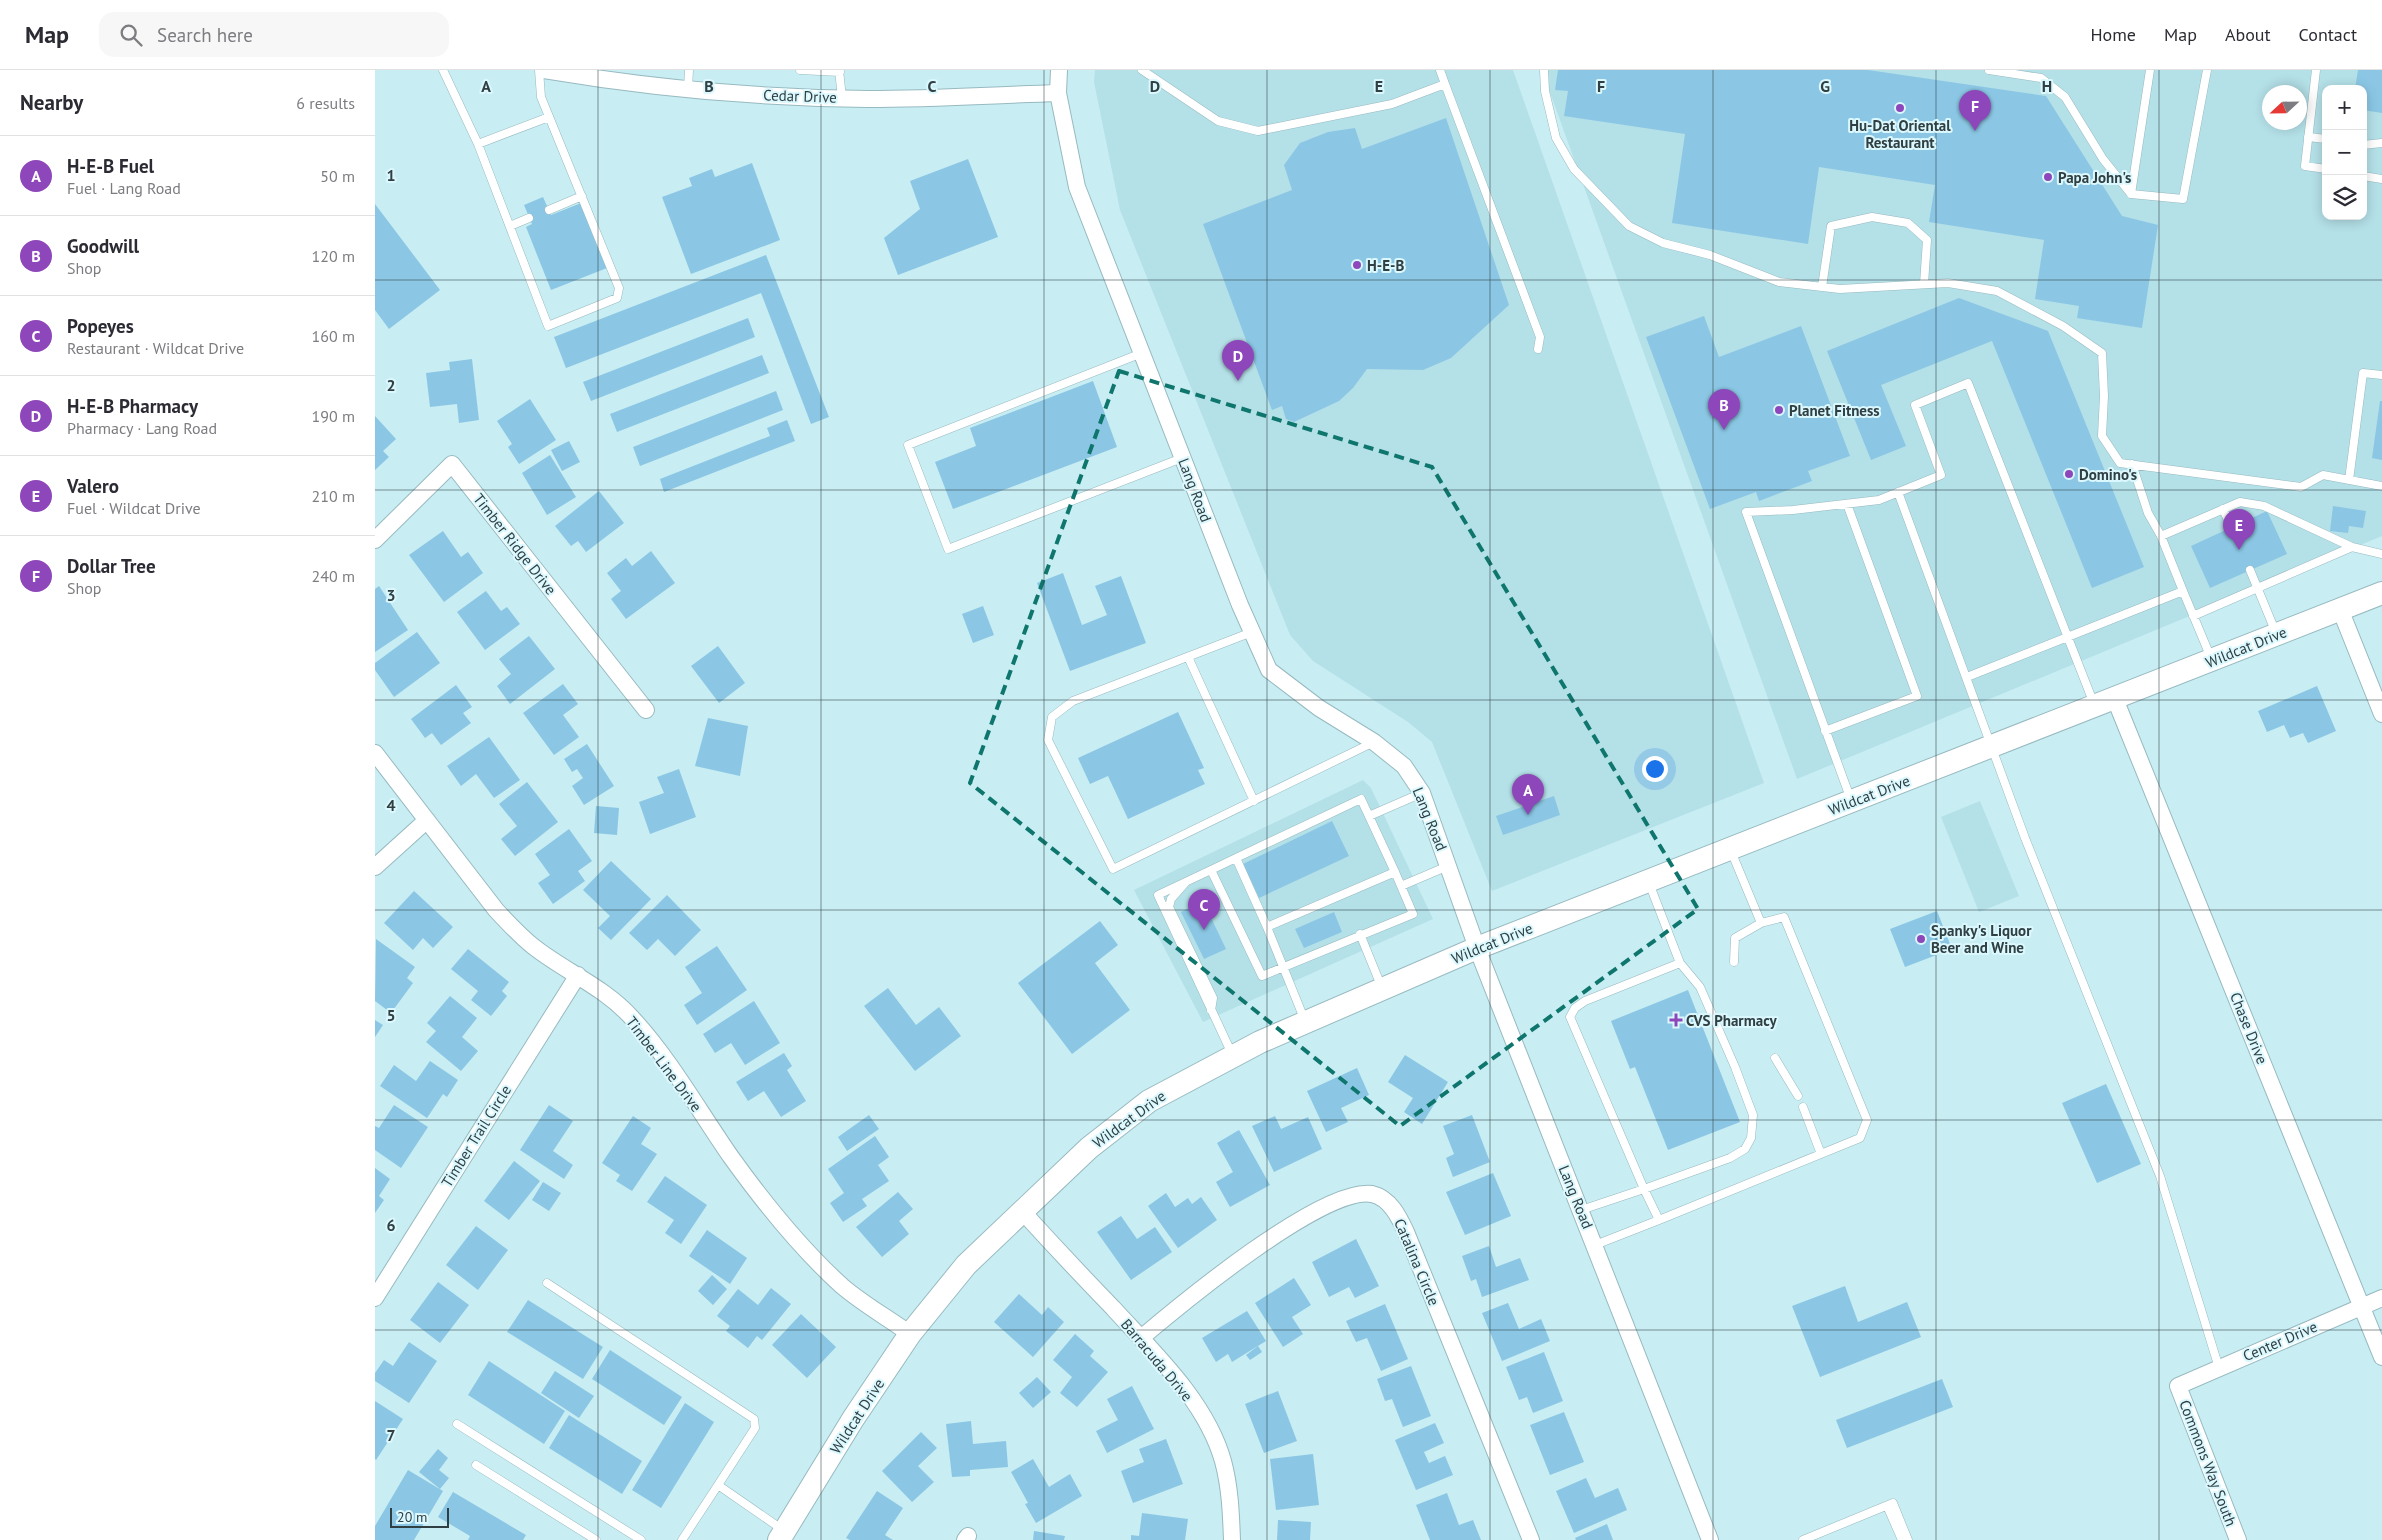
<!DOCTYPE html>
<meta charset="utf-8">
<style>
:root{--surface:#fff;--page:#f7f7f7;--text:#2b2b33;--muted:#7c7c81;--line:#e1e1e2;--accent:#8d47ba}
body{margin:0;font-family:"PT Sans",sans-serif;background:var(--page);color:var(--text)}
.controls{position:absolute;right:15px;top:15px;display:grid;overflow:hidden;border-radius:10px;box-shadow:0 2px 12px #0003}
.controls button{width:45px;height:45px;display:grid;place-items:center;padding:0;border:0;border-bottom:1px solid var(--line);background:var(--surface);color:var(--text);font:25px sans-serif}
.compass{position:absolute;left:1887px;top:15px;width:45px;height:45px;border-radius:50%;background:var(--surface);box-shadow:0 2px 12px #0003;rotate:248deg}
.scale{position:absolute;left:15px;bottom:12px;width:59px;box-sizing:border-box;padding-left:5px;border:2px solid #303f42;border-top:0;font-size:14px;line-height:18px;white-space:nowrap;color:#303f42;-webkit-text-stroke:4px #dbf8fe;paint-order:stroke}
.you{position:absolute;left:1279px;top:698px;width:18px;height:18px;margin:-12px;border:4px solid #fff;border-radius:50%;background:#1a73e8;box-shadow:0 0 0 8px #1a73e833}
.badge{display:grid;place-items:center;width:32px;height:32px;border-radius:50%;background:var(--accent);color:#fff;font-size:16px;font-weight:700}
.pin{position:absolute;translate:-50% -41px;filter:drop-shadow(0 1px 2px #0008)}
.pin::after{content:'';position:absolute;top:26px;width:18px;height:15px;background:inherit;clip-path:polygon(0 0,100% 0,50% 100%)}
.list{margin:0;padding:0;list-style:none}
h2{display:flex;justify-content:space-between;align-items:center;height:65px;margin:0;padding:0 20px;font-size:21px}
h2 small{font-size:16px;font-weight:400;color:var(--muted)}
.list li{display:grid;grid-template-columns:32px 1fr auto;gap:15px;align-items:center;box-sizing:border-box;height:80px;padding:0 20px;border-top:1px solid var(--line)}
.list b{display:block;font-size:19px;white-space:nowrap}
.list p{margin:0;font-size:16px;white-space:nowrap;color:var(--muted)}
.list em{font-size:16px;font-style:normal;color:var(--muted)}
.icon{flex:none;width:28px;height:28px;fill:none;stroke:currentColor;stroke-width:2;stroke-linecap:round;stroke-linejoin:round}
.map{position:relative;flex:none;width:2007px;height:1470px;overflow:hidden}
header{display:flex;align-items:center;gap:30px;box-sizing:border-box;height:70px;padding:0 25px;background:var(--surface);border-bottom:1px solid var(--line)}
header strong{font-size:24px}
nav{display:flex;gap:28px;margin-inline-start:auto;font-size:18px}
.search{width:350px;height:45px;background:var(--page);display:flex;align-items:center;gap:12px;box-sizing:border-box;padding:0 18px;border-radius:15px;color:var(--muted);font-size:19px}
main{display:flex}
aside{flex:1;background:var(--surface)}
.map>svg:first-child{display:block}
.built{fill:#b4e0e8;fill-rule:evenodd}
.building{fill:#8bc7e4}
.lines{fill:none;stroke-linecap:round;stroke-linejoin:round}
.service-casing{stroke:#97bac0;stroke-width:9}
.minor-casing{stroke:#97bac0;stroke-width:18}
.secondary-casing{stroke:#97bac0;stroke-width:24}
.service{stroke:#fff;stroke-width:8}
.minor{stroke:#fff;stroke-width:16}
.secondary{stroke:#fff;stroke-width:22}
.marked{fill:none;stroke:#0f766e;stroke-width:4;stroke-dasharray:10 6;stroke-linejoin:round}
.grid{fill:none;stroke:#303f42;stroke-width:1;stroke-opacity:0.55}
.poi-dot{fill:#8d47ba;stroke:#dbf8fe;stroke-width:2}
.labels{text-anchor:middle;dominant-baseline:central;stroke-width:4;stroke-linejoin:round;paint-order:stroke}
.street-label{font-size:15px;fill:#303f42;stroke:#dbf8fe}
.poi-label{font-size:15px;font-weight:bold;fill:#303f42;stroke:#dbf8fe;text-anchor:start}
.grid-label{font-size:16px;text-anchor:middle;font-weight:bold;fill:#303f42;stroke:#dbf8fe;stroke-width:4;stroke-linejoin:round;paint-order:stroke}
</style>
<header>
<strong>Map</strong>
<div class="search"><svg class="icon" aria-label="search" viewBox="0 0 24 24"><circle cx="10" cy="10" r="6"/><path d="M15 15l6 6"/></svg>Search here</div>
<nav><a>Home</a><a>Map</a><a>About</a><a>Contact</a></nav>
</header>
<main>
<aside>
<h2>Nearby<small>6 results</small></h2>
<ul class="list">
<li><span class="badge">A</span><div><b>H-E-B Fuel</b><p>Fuel · Lang Road</p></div><em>50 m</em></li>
<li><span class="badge">B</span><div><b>Goodwill</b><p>Shop</p></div><em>120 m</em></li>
<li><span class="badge">C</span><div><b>Popeyes</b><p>Restaurant · Wildcat Drive</p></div><em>160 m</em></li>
<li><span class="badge">D</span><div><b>H-E-B Pharmacy</b><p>Pharmacy · Lang Road</p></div><em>190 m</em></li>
<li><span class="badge">E</span><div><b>Valero</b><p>Fuel · Wildcat Drive</p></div><em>210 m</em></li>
<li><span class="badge">F</span><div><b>Dollar Tree</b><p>Shop</p></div><em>240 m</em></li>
</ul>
</aside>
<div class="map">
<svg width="2007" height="1470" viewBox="0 0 2007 1470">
<rect width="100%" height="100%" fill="#c8edf3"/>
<path class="built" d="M720,0H1138L1389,713L1117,821L1057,672L1033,652L938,591L915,565L745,140L719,12Z
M1167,0H2007V466L1422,709ZM1951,19H1988V146H1951ZM1894,22H1924V52H1894Z
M988,710L996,718L1058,849L828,952L759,820Z
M1605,731L1644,826L1604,842L1566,747Z"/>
<path class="building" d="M1183,0H1493L1671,26L1747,146L1783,155L1767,258L1702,248L1704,236L1660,229L1669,170L1554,152L1560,115L1444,97L1433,174L1297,153L1310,64L1189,46L1193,21L1180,20Z
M1983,0H2007V43L1988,40V19H1980Z
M1071,48L1134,235L1076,288L1048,300L992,299L978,318L964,331L919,352L911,349L907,336L897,340L828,154L917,120L909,95L925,73L953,62L980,58L987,79Z
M593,89L623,167L523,205L509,168L545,139L535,111Z
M377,93L405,170L316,204L287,127L317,116L314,108L337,99L340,107Z
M168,127L176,145L206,133L232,198L176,220L151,157L157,154L149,135Z
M0,134L65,220L14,259L0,240Z
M391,185L454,347L436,354L386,223L191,298L179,267Z
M1584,228L1673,261L1769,497L1717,518L1617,271L1506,315L1531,376L1496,390L1452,281Z
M1329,246L1344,287L1426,256L1475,386L1433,401L1437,411L1384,431L1381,422L1335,439L1271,267Z
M373,248L380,267L216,331L208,312Z
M387,285L394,303L242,362L235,344Z
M97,289L104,350L84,353L82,334L55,337L51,303L75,300L74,292Z
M718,311L742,377L578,439L560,392L601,376L595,358Z
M401,321L408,340L265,396L258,377Z
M155,329L181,370L144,394L133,377L137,374L122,351Z
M2005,331H2007V390L1997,388Z
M0,346L21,369L8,381L14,387L0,400Z
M412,350L420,371L289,422L285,409L395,366L392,358Z
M194,371L205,392L187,401L176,380Z
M175,385L201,427L172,445L147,403Z
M224,421L249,453L211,482L203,471L196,476L180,456Z
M1958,436L1991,441L1988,458L1974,456L1973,463L1955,461Z
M1892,441L1912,484L1835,518L1816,476Z
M68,461L86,487L93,482L108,503L69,532L34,485Z
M276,481L300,513L251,549L236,529L246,521L232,503L251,488L257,496Z
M688,503L707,555L732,545L720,516L746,506L771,573L695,601L662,513Z
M4,516L33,560L0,582V519Z
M111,521L126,541L132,537L145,554L110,580L82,542Z
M608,536L619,565L598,573L587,544Z
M42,562L65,593L19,627L0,600V593Z
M154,566L180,599L135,634L122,616L136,604L124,589Z
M343,576L370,613L344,633L316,596Z
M188,614L203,634L188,645L204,667L179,685L148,643Z
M81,615L97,637L88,643L96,653L66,675L57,663L50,668L36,649Z
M1942,616L1961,661L1933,673L1928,663L1915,668L1909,655L1892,662L1883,641Z
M803,642L829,698L823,700L830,714L753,749L733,706L715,714L703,688Z
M333,648L373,656L365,706L320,696Z
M114,667L145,710L119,728L101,704L86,716L72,696Z
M212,674L239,716L209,735L197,716L208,708L202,699L197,702L189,689Z
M304,699L321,747L275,764L264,732L289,723L282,707Z
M152,712L183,752L140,786L126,769L142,756L124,734Z
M1179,726L1185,745L1128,765L1121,746Z
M221,736L244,738L242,765L219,763Z
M957,751L974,786L884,828L868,794Z
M194,759L217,791L203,801L210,811L178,834L163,813L175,805L160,784Z
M236,791L276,829L236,870L223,858L235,846L208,820Z
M39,821L78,857L58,878L48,868L38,880L9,853Z
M292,825L326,860L300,886L283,869L272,880L254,863Z
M828,831L851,879L829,889L806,842Z
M1562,841L1577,879L1530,897L1515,859Z
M959,842L967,862L929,878L920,859Z
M725,851L743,875L720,893L755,940L697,984L643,913Z
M1,869L40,897L32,908L38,913L16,943L0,931Z
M342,876L372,920L322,955L309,935L327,923L310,897Z
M93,879L134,912L127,921L132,926L116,946L96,930L103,921L76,899Z
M513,918L541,955L564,937L586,966L540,1001L489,936Z
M1313,920L1365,1052L1293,1080L1260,997L1255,999L1236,951Z
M75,926L102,948L87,967L103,981L86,1001L51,972L61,961L52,953Z
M379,931L405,973L370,995L356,973L340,983L328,964Z
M0,950L8,955L0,967Z
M409,983L417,996L412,1000L431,1031L406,1047L389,1021L373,1031L361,1012Z
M1030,985L1073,1012L1047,1054L1029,1042L1038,1028L1013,1012Z
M55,991L83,1010L72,1027L68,1024L52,1048L5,1016L19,995L41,1011Z
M982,998L994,1025L966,1038L973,1052L951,1062L932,1021Z
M1731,1014L1766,1094L1722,1113L1687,1033Z
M19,1035L53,1057L26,1098L0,1080V1056L4,1058Z
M174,1035L198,1051L178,1081L198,1095L189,1109L145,1080Z
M494,1045L504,1059L472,1081L463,1067Z
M1097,1045L1115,1092L1078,1107L1071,1088L1079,1084L1068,1056Z
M258,1046L276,1058L266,1074L282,1084L257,1121L241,1111L245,1105L227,1093Z
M900,1046L906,1059L933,1047L947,1079L899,1102L877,1056Z
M864,1060L895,1115L855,1137L841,1112L858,1102L842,1073Z
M500,1066L514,1087L503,1095L514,1111L487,1129L492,1136L468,1152L455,1133L469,1123L453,1099Z
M139,1091L165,1111L134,1150L109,1131Z
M0,1098L15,1109L4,1126L9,1130L0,1143Z
M1118,1103L1136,1146L1090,1165L1071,1122Z
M290,1106L332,1135L306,1174L290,1163L299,1150L272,1132Z
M168,1112L186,1123L174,1141L157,1130Z
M523,1122L538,1139L524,1151L534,1164L507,1187L481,1157Z
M791,1123L800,1137L813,1128L817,1134L826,1127L842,1150L803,1178L773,1136Z
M746,1146L762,1169L780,1157L797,1182L756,1210L722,1162Z
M101,1156L133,1180L103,1220L71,1195Z
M332,1160L372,1188L355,1214L314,1186Z
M981,1169L1004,1216L980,1228L974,1217L954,1227L937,1192Z
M1114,1176L1121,1197L1145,1188L1154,1210L1107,1227L1101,1209L1096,1211L1087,1186Z
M337,1205L352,1219L338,1235L323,1221Z
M919,1208L936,1235L917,1247L928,1264L908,1277L880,1233Z
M63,1212L94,1235L65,1273L35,1250Z
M1470,1216L1483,1252L1532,1232L1546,1267L1445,1307L1417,1236Z
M396,1218L416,1234L387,1270L382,1266L373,1278L351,1261L355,1256L342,1246L363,1219L383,1235Z
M644,1224L667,1245L673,1237L689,1252L658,1287L619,1252Z
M153,1230L228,1277L208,1309L132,1262Z
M1133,1233L1144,1259L1166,1249L1175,1271L1127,1291L1107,1243Z
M1010,1234L1033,1289L1006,1301L992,1268L981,1272L971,1251Z
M872,1241L891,1271L857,1292L853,1284L841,1292L827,1268Z
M426,1244L461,1277L432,1308L397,1275Z
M700,1264L719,1281L715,1286L733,1302L702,1337L685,1323L697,1307L678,1290Z
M34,1272L62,1291L34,1333L0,1311V1303L9,1290L18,1296Z
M883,1276L887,1282L875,1290L871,1285Z
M235,1280L307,1327L289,1355L217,1309Z
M1169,1282L1188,1331L1158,1343L1152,1327L1144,1330L1131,1297Z
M114,1291L190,1341L169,1374L93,1325Z
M1036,1296L1056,1346L1028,1357L1017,1329L1010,1331L1002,1309Z
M180,1301L219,1326L204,1348L166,1323Z
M662,1307L676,1322L658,1338L644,1323Z
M1567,1309L1578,1337L1472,1378L1461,1350Z
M757,1316L779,1359L732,1383L721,1361L743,1350L732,1329Z
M903,1321L922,1371L889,1383L870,1334Z
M0,1331L28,1349L1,1390L0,1389Z
M310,1333L339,1352L286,1438L257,1420Z
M1189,1342L1209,1392L1175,1405L1155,1355Z
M194,1345L267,1391L247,1424L174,1378Z
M596,1351L598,1374L631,1371L633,1397L595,1400V1406L577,1407L571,1354Z
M1060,1353L1069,1373L1049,1382L1054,1393L1070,1386L1078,1405L1041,1420L1020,1370Z
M546,1362L562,1378L543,1396L559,1412L537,1432L507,1401Z
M791,1369L808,1414L758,1433L746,1401L769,1392L764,1379Z
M63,1379L73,1388L64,1400L74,1408L65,1419L44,1402Z
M938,1384L944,1435L901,1440L895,1389Z
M658,1389L674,1417L695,1404L707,1426L661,1453L650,1434L653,1433L636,1402Z
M33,1400L68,1421L39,1470H0V1456Z
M1211,1408L1220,1428L1243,1418L1252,1440L1199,1463L1181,1421Z
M502,1421L528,1438L510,1465L518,1470H475L471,1468Z
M78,1422L151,1465L148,1470H93L95,1466L63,1447Z
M1072,1423L1084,1455L1098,1450L1106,1470H1055L1041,1435Z
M767,1443L813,1449L810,1470H756V1465L764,1466Z
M903,1450L936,1452L935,1470H902Z
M1232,1454L1238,1470H1201L1200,1468Z
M659,1461L690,1466L689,1470H658Z"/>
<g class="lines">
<g class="service-casing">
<path id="service" d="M68,0L103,74L173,256L242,228L244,218L166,27L164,0
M425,0L465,2
M464,0L467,28
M767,0L843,51L883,61L1017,34L1070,14L1065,0
M1169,0L1170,21L1181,68L1199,99L1254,156L1288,173L1335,185L1404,212L1465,219L1573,213L1622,221L1688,256L1727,283L1729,326L1727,366L1745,393L1926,417L1948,405L2007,416
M1614,0L1666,8L1690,27L1728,89L1756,124L1808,129L1832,0
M1941,0L1930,96L1951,99
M1070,14L1165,267L1163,279
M313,18L314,0
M1933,67L1951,69
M103,74L174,47
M1988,75L2007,73
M1988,106L2007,109
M1756,124L1775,0
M174,140L207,126
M135,156L154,148
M1447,217L1456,156L1497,147L1533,153L1552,170L1549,214
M767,283L533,375L573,479L807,388
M1757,394L1773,443L1786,466
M1974,410L1988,303L2007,305
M1523,422L1650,768L1785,1106L1844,1298
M1848,439L1856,457
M1875,500L1901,563
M1808,521L1786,466L1865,432L1889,436L1977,477
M1818,546L1977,477L2007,484
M877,562L698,631L677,647L673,670L738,799L999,672
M813,587L879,731
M1592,607L1808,521L1836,588
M1450,661L1542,626L1472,434
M1476,730L1371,442L1418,440L1504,430L1566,405L1540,335L1593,313L1719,634
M994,746L1047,723
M861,788L986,729L1020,802L892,857L930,951
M836,800L861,788L892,857
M810,813L796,829L794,837L838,928L836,940
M1026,816L1073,796
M985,864L1007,918
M1359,892L1360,868L1386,853
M857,984L783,825L836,800L887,906L1038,844L1020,802
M1400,988L1423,1026
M1428,1037L1446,1084
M1206,1140L1269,1119L1195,947L1200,938L1210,931L1305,893
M1284,1150L1485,1068L1492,1050L1409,847L1386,853L1356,781
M1220,1175L1284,1150L1269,1119L1355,1088L1370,1079L1376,1068L1378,1045L1360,997L1325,917L1305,893L1274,813
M172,1213L379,1349L380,1358L343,1415L408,1460
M82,1354L266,1470
M101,1395L221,1470
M1512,1436L1527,1470
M307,1470L343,1415
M1428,1470L1518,1433L1533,1470"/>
</g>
<g class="minor-casing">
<path id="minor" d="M169,0C276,18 385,28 493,29C556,29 620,25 683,23
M684,0L683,23L702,117L865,535L894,600L944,638L999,672L1029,696L1047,723L1102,878L1335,1470
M0,470L77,394L271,640
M1965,539L2007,644
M1740,629L2007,1287
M0,683L121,840C133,853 145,866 159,877C191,902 229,917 257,948C295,989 324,1041 356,1087C389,1133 425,1178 467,1216C488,1234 513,1248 535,1264
M0,797L52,750
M647,1141C677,1174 707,1206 738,1238C779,1283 831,1331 848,1391C855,1417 856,1443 857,1470
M0,1228L203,905
M766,1268C805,1235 948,1116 997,1124C1015,1128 1024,1147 1031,1162L1156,1470
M590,1470L593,1466
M1863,1470L1803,1316L2007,1228"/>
</g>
<g class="secondary-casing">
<path id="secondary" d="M404,1470L478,1349L535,1264L591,1195L714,1078L774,1031L885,972L1102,878L2007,523"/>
</g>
<use href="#service" class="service"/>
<use href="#minor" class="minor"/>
<use href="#secondary" class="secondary"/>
</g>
<path class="marked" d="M744,301L1057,397L1323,839L1025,1056L595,713Z"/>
<path class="grid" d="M223,0V1470M446,0V1470M669,0V1470M892,0V1470M1115,0V1470M1338,0V1470M1561,0V1470M1784,0V1470M0,210H2007M0,420H2007M0,630H2007M0,840H2007M0,1050H2007M0,1260H2007"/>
<g class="poi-dot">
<circle cx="1525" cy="38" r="5"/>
<circle cx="1673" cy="107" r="5"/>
<circle cx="982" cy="195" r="5"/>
<circle cx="1404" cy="340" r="5"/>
<circle cx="1694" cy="404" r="5"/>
<circle cx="1546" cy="869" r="5"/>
<path d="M1298.5 942.5h5v5h5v5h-5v5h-5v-5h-5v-5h5z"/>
</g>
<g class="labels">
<g class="street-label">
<text transform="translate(425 26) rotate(2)">Cedar Drive</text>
<text transform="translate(820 420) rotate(69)">Lang Road</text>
<text transform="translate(140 474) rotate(52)">Timber Ridge Drive</text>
<text transform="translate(1871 577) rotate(-22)">Wildcat Drive</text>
<text transform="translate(1494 725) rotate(-21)">Wildcat Drive</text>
<text transform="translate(1055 749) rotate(68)">Lang Road</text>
<text transform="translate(1117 873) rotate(-22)">Wildcat Drive</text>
<text transform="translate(1874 958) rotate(68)">Chase Drive</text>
<text transform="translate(289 994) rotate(53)">Timber Line Drive</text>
<text transform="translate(754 1049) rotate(-36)">Wildcat Drive</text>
<text transform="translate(101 1066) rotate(-58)">Timber Trail Circle</text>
<text transform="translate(1201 1127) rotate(68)">Lang Road</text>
<text transform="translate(1042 1192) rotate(67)">Catalina Circle</text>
<text transform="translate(1905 1271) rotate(-23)">Center Drive</text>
<text transform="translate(782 1290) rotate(50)">Barracuda Drive</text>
<text transform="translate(482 1346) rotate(-57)">Wildcat Drive</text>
<text transform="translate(1833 1393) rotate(69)">Commons Way South</text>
</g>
<g class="poi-label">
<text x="1525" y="55" text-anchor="middle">Hu-Dat Oriental<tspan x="1525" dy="17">Restaurant</tspan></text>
<text x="1683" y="107">Papa John's</text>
<text x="992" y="195">H-E-B</text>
<text x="1414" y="340">Planet Fitness</text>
<text x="1704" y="404">Domino's</text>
<text x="1556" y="860">Spanky's Liquor<tspan x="1556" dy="17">Beer and Wine</tspan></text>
<text x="1311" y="950">CVS Pharmacy</text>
</g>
</g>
<g class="grid-label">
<text x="111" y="22">A</text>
<text x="334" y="22">B</text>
<text x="557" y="22">C</text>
<text x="780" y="22">D</text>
<text x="1004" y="22">E</text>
<text x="1226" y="22">F</text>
<text x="1450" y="22">G</text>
<text x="1672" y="22">H</text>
<text x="16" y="111">1</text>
<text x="16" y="321">2</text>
<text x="16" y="531">3</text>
<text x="16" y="741">4</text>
<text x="16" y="951">5</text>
<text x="16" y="1161">6</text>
<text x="16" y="1371">7</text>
</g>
</svg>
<div class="controls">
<button>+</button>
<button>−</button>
<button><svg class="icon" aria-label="layers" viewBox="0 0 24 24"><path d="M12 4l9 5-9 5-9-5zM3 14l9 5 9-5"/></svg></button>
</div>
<svg class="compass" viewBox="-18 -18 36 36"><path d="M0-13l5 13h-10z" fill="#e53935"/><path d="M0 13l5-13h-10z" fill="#7c7c81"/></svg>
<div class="scale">20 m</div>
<div class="you"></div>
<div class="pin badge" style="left:1153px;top:745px">A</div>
<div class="pin badge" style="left:1349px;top:360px">B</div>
<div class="pin badge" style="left:829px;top:860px">C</div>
<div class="pin badge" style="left:863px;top:311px">D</div>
<div class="pin badge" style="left:1864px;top:480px">E</div>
<div class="pin badge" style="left:1600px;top:61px">F</div>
</div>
</main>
